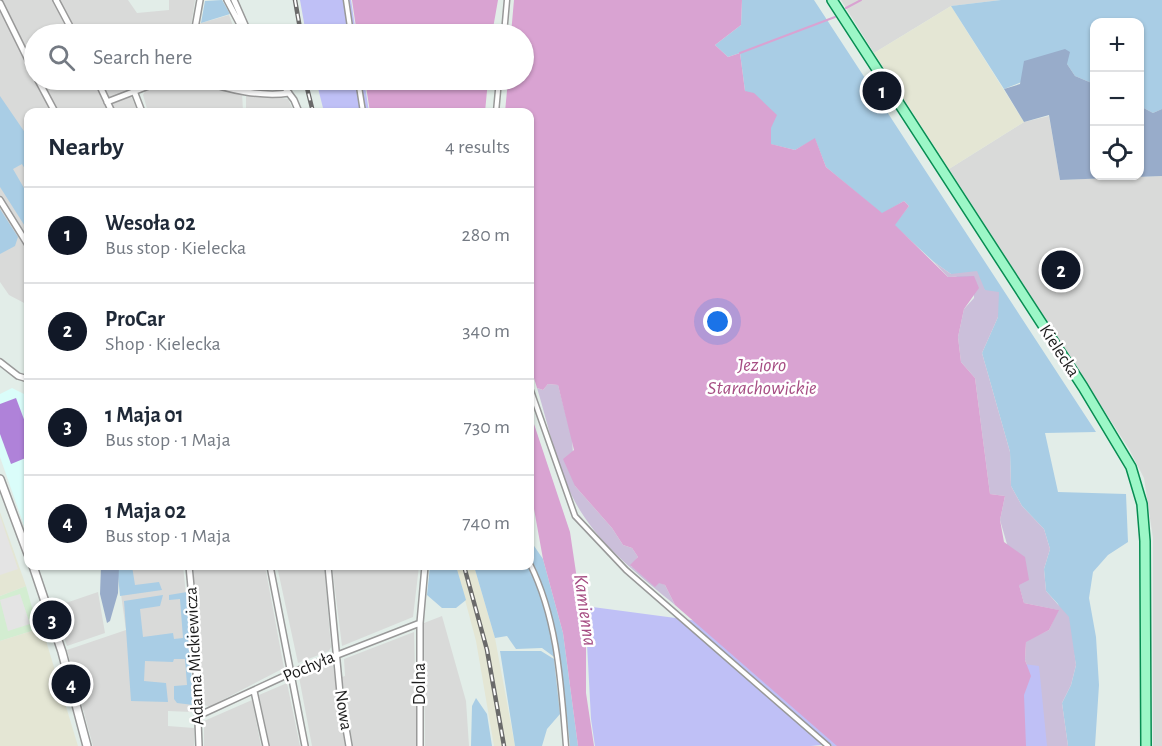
<!DOCTYPE html>
<meta charset="utf-8">
<style>
:root{--surface:#fff;--page:#f2f2f3;--text:#1f2937;--muted:#747a83;--line:#e0e1e3;--accent:#111827}
body{margin:0;font-family:"Alegreya Sans",sans-serif;background:var(--page);color:var(--text)}
.controls{position:absolute;right:18px;top:18px;display:grid;overflow:hidden;border-radius:12px;box-shadow:0 2px 4px #0004}
.controls button{width:54px;height:54px;display:grid;place-items:center;padding:0;border:0;border-bottom:2px solid var(--line);background:var(--surface);color:var(--text);font:30px sans-serif}
.you{position:absolute;left:718px;top:322px;width:21px;height:21px;margin:-15px;border:4px solid #fff;border-radius:50%;background:#1a73e8;box-shadow:0 0 0 9px #1a73e833}
.badge{display:grid;place-items:center;width:39px;height:39px;border-radius:50%;background:var(--accent);color:#fff;font-size:20px;font-weight:700}
.pin{position:absolute;translate:-50% -50%;border:3px solid #fff;box-shadow:0 2px 6px #0006}
.list{margin:0;padding:0;list-style:none}
h2{display:flex;justify-content:space-between;align-items:center;height:78px;margin:0;padding:0 24px;font-size:26px}
h2 small{font-size:20px;font-weight:400;color:var(--muted)}
.list li{display:grid;grid-template-columns:39px 1fr auto;gap:18px;align-items:center;box-sizing:border-box;height:96px;padding:0 24px;border-top:2px solid var(--line)}
.list b{display:block;font-size:22px;white-space:nowrap}
.list p{margin:0;font-size:20px;white-space:nowrap;color:var(--muted)}
.list em{font-size:20px;font-style:normal;color:var(--muted)}
.icon{flex:none;width:33px;height:33px;fill:none;stroke:currentColor;stroke-width:2;stroke-linecap:round;stroke-linejoin:round}
.map{position:relative;flex:none;width:1162px;height:746px;overflow:hidden}
.search{position:absolute;background:var(--surface);box-shadow:0 2px 4px #0004;left:24px;top:24px;width:510px;height:66px;display:flex;align-items:center;gap:15px;box-sizing:border-box;padding:0 21px;border-radius:33px;color:var(--muted);font-size:22px}
.panel{position:absolute;background:var(--surface);box-shadow:0 2px 4px #0004;left:24px;top:108px;width:510px;height:462px;border-radius:12px}
.map>svg:first-child{display:block}
.residential{fill:#d9dad9}
.commercial{fill:#d3edd1}
.industrial{fill:#e4e6d4}
.education{fill:#dafdfa}
.grass{fill:#a9cde5}
.forest{fill:#98acca}
.wetland{fill:#cbbfda}
.park{fill:#bfc0f6}
.pitch{fill:#af82d9}
.parking{fill:#e4e4e4}
.water{fill:#d9a3d2}
.lines{fill:none;stroke-linecap:round;stroke-linejoin:round}
.stream{stroke:#d9a3d2;stroke-width:2}
.pedestrian-casing{stroke:#999;stroke-width:7}
.minor-casing{stroke:#999;stroke-width:8}
.tertiary-casing{stroke:#999;stroke-width:10}
.primary-casing{stroke:#078d52;stroke-width:12}
.pedestrian{stroke:#fff;stroke-width:4}
.minor{stroke:#fff;stroke-width:5}
.tertiary{stroke:#fff;stroke-width:7}
.primary{stroke:#9cf7c7;stroke-width:9}
.rail-casing{stroke:#6a6a6a;stroke-width:4.5}
.rail{stroke:#fff;stroke-width:2;stroke-dasharray:7;stroke-linecap:butt}
.labels{text-anchor:middle;dominant-baseline:central;stroke-width:5;stroke-linejoin:round;paint-order:stroke}
.street-label{font-size:18px;fill:#1c1c1c;stroke:#fff}
.water-label{font-size:20px;font-style:italic;fill:#a64d83;stroke:#fff}
</style>
<div class="map">
<svg width="1162" height="746" viewBox="0 0 1162 746">
<rect width="100%" height="100%" fill="#e2ede8"/>
<path class="residential" d="M0,0H128L137,13L169,10V0H195L191,26L229,15L236,34H34V80H151L128,89L138,112H28V305L9,295L0,282Z
M841,0H1001L951,6L874,53Z
M174,80H187L242,92L243,112H148L143,95L145,91Z
M246,92L288,99L294,112H246Z
M1049,116L1060,180L1162,176V746H1153V538L1144,478L1129,449L949,169L1024,122Z
M117,566H183L190,632L192,712L168,711V726L194,728V746H93L67,650L126,630Z
M193,566H265L284,668L209,707L203,704Z
M277,566H324L331,647L329,651L298,663Z
M332,566H419L413,617L342,646Z
M98,592L105,633L67,646L54,607Z
M442,616L466,701L469,746H425L424,623Z
M414,632L417,746H353L342,677L345,676L344,659Z
M331,664L333,666L345,746H312L299,677Z
M287,683L300,746H270L259,695Z
M252,700L261,746H204V721Z"/>
<path class="commercial" d="M26,586L38,629L0,641V596Z"/>
<path class="industrial" d="M951,6L1024,122L949,169L874,53Z
M0,512L26,586L0,596Z
M456,566H474L495,638L515,746H494L476,641Z
M38,629L43,631L78,746H0V641Z"/>
<path class="education" d="M12,388L28,396V537L0,457V394Z"/>
<path class="grass" d="M222,0L230,14L201,23L205,1Z
M742,0H814L1096,432L1045,433L1058,492L1126,494L1128,542L1108,555L1093,572L1089,598L1096,637L1099,685L1095,746H1068L1062,703L1071,685L1076,665L1072,644L1058,604L1046,591L1044,569L1050,549L1044,529L1022,506L1011,486L1010,452L982,353L998,317L985,290L951,274L934,262L894,225L909,206L904,201L882,214L826,167L815,139L795,150L770,144L771,128L745,91L740,53L728,57L715,45L741,25Z
M1001,0H1162V109L1153,113L1140,106V22H1094V84L1075,76L1067,64L1004,89L951,6Z
M0,96L28,137V174L22,164L13,169L28,195V231L0,187Z
M0,209L18,237L15,246L0,254Z
M530,540L543,559L563,633L578,746H570L561,662L542,648L516,649L507,636L495,638L474,566H530Z
M117,566H132L135,585L159,582L162,590L120,596Z
M430,566H456L466,600L456,608H442L427,595Z
M187,592L193,705L177,703L174,699V686L187,685L185,659H174L173,662L145,661L144,681L166,683L168,702L131,701L124,601L163,595L160,606L140,609L143,637L173,633L174,639L183,638L180,599L169,600V595Z
M500,651H541L554,659L560,714L547,729L542,746H515Z
M476,698L487,714L492,746H471L472,706Z"/>
<path class="forest" d="M1065,49L1070,52L1067,64L1075,76L1094,84V176H1140V106L1153,113L1162,109V176L1060,180L1049,115L1024,122L1004,89L1020,84L1024,61Z
M101,566H119L118,593L110,621L107,623L100,594Z"/>
<path class="wetland" d="M934,262L951,274L977,271L985,290L999,292L998,317L982,353L1010,452L1011,486L1022,506L1044,529L1050,549L1044,569L1046,591L1069,617L1076,665L1071,685L1062,703L1068,746H1027L1031,676L1025,660L1026,641L1049,630L1058,610L1024,603L1000,520L1005,496L990,494L975,378L961,362L958,337L964,309L974,298V276L948,277Z
M548,384L558,385L572,438L575,486L612,528L623,545L632,548L638,557L631,566L665,585L675,605C644,579 608,552 585,518C559,481 550,430 537,388L543,390Z"/>
<path class="park" d="M300,0H351L356,34H306Z
M316,80H364L369,112H324Z
M585,606L1039,666L1047,746H832L831,744L811,746H595L591,719Z"/>
<path class="pitch" d="M16,398L28,430V457L11,464L0,434V404Z"/>
<path class="parking" d="M0,516L18,569L0,575Z
M20,594L30,624L8,631L0,600Z"/>
<path class="water" d="M352,0H498L492,34H357Z
M514,0H742L741,25L715,45L728,57L740,53L745,91L754,93L777,115L771,128V144L795,150L815,138L826,167L882,213L904,201L909,206L895,225L948,277L974,276L979,288L964,309L958,337L961,362L975,378L990,494L1005,496L1000,520L1004,542L1025,557L1029,580L1019,585L1024,603L1059,610L1049,630L1026,642L1025,660L1031,676L1024,695L1026,746H837L675,605L665,585L659,583L655,587L630,565L638,557L632,548L623,545L612,528L575,486L563,459L574,450L558,385L548,384L543,390L537,388L530,365V112H505L508,80H524V34H511Z
M365,80H488L485,112H370Z
M530,412L570,532L586,640V693L594,746H578L563,633L543,559L534,509L530,506Z"/>
<g class="lines">
<path class="stream" d="M846,8L861,0
M740,53L835,17"/>
<g class="pedestrian-casing">
<path id="pedestrian" d="M346,0L351,34
M504,34L507,0
M358,80L363,112
M496,112L499,80
M530,388L575,516L626,570L828,746
M530,564C558,620 561,685 566,746"/>
</g>
<g class="minor-casing">
<path id="minor" d="M56,0L74,34
M227,0L245,34
M234,0L249,34
M0,3L34,72
M194,34L200,0
M38,80L55,112
M97,80L112,112
M202,80C227,90 262,97 289,93
M279,80L294,100L299,112
M134,91L142,112
M107,102L164,80
M0,200L28,245
M0,362L18,376L28,379
M189,566L194,618L199,746
M270,566L305,746
M328,566L340,693L349,746
M254,691L266,746
M200,715L291,673L420,623
M420,746V623L425,566"/>
</g>
<g class="tertiary-casing">
<path id="tertiary" d="M0,479L28,554
M33,566L62,652L87,746"/>
</g>
<g class="primary-casing">
<path id="primary" d="M832,0L1083,387L1131,467L1142,504L1145,541L1146,746"/>
</g>
<use href="#pedestrian" class="pedestrian"/>
<use href="#minor" class="minor"/>
<use href="#tertiary" class="tertiary"/>
<use href="#primary" class="primary"/>
<g class="rail-casing">
<path id="rail" d="M295,0L301,34
M305,80L313,112
M464,566L487,650L504,746"/>
</g>
<use href="#rail" class="rail"/>
</g>
<g class="labels">
<g class="street-label">
<text transform="translate(1059 351) rotate(57)">Kielecka</text>
<text transform="translate(195 656) rotate(-93)">Adama Mickiewicza</text>
<text transform="translate(309 667) rotate(-23)">Pochyła</text>
<text transform="translate(420 684) rotate(-90)">Dolna</text>
<text transform="translate(343 710) rotate(81)">Nowa</text>
</g>
<g class="water-label">
<text x="762" y="365">Jezioro<tspan x="762" dy="23">Starachowickie</tspan></text>
<text transform="translate(585 610) rotate(82)">Kamienna</text>
</g>
</g>
</svg>
<div class="controls">
<button>+</button>
<button>−</button>
<button><svg class="icon" aria-label="locate" viewBox="0 0 24 24"><circle cx="12" cy="12" r="6"/><path d="M12 2v4M12 18v4M2 12h4M18 12h4"/></svg></button>
</div>
<div class="you"></div>
<div class="pin badge" style="left:882px;top:91px">1</div>
<div class="pin badge" style="left:1061px;top:270px">2</div>
<div class="pin badge" style="left:52px;top:620px">3</div>
<div class="pin badge" style="left:71px;top:684px">4</div>
<div class="search"><svg class="icon" aria-label="search" viewBox="0 0 24 24"><circle cx="10" cy="10" r="6"/><path d="M15 15l6 6"/></svg>Search here</div>
<section class="panel">
<h2>Nearby<small>4 results</small></h2>
<ul class="list">
<li><span class="badge">1</span><div><b>Wesoła 02</b><p>Bus stop · Kielecka</p></div><em>280 m</em></li>
<li><span class="badge">2</span><div><b>ProCar</b><p>Shop · Kielecka</p></div><em>340 m</em></li>
<li><span class="badge">3</span><div><b>1 Maja 01</b><p>Bus stop · 1 Maja</p></div><em>730 m</em></li>
<li><span class="badge">4</span><div><b>1 Maja 02</b><p>Bus stop · 1 Maja</p></div><em>740 m</em></li>
</ul>
</section>
</div>
